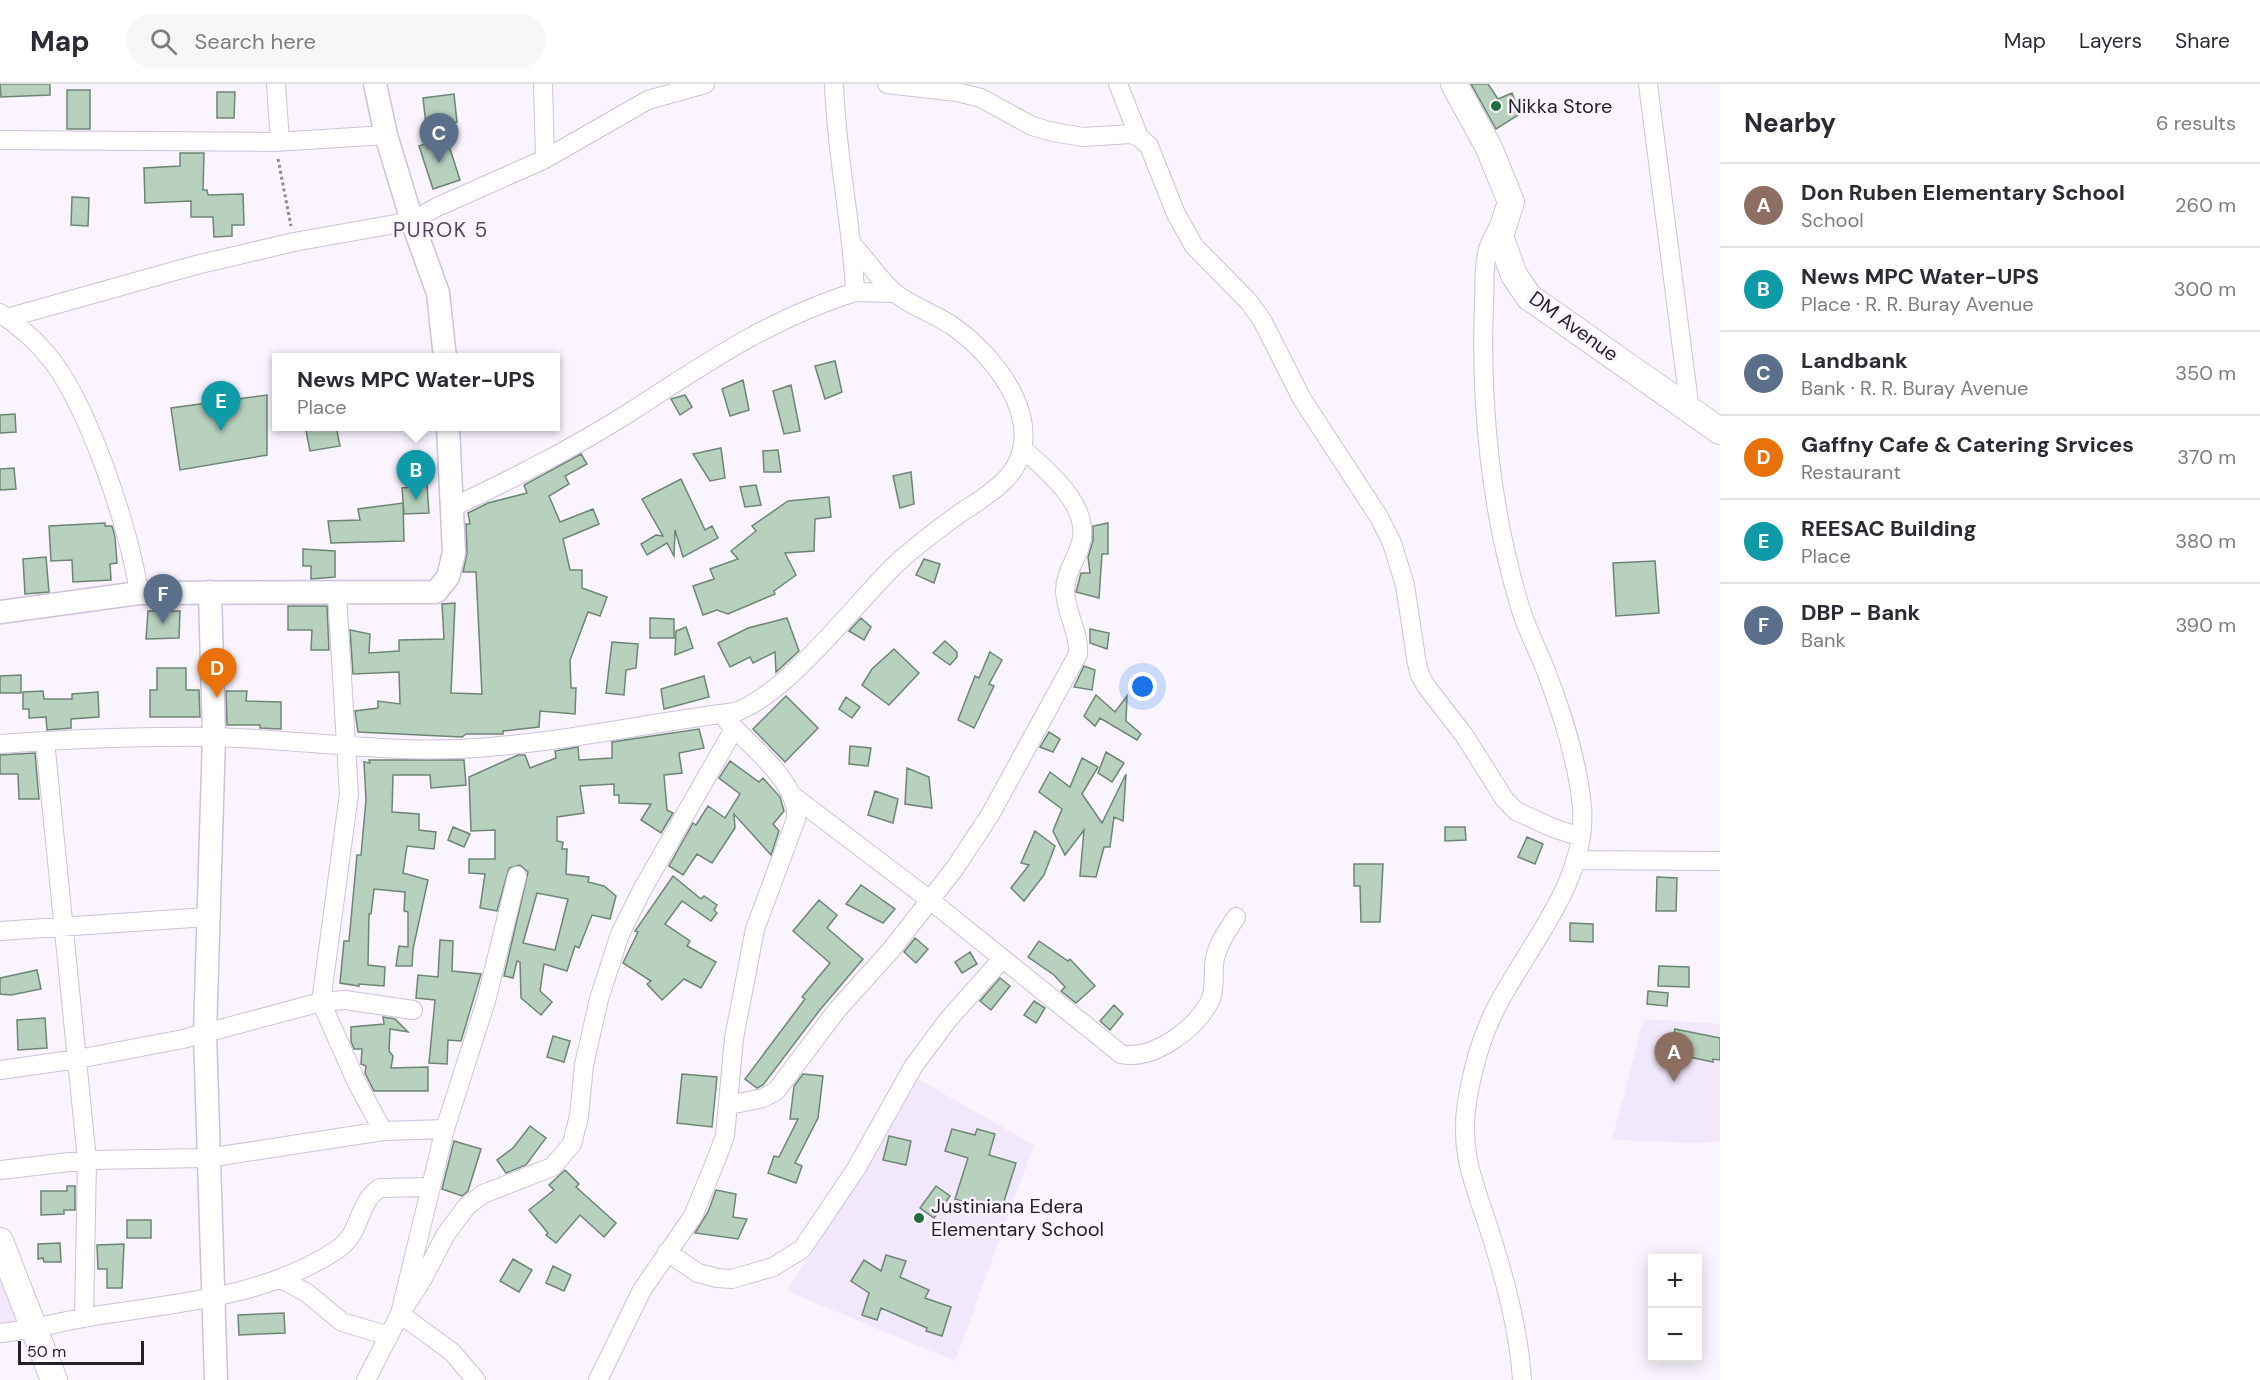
<!DOCTYPE html>
<meta charset="utf-8">
<style>
:root{--surface:#fff;--page:#f7f7f7;--text:#2b2b33;--muted:#7c7c81;--line:#e1e1e2;--accent:#db2777}
body{margin:0;font-family:"DM Sans",sans-serif;background:var(--page);color:var(--text)}
.controls{position:absolute;right:18px;bottom:18px;display:grid;overflow:hidden;border-radius:0px;box-shadow:0 3px 15px #0003}
.controls button{width:54px;height:54px;display:grid;place-items:center;padding:0;border:0;border-bottom:2px solid var(--line);background:var(--surface);color:var(--text);font:30px sans-serif}
.scale{position:absolute;left:18px;bottom:15px;width:126px;box-sizing:border-box;padding-left:6px;border:3px solid #241f29;border-top:0;font-size:16px;line-height:21px;white-space:nowrap;color:#241f29;-webkit-text-stroke:4px #f9f4fe;paint-order:stroke}
.you{position:absolute;left:1143px;top:603px;width:21px;height:21px;margin:-15px;border:4px solid #fff;border-radius:50%;background:#1a73e8;box-shadow:0 0 0 9px #1a73e833}
.badge{display:grid;place-items:center;width:39px;height:39px;border-radius:50%;background:var(--accent);color:#fff;font-size:20px;font-weight:700}
.pin{position:absolute;translate:-50% -50px;filter:drop-shadow(0 2px 3px #0008)}
.pin::after{content:'';position:absolute;top:32px;width:21px;height:18px;background:inherit;clip-path:polygon(0 0,100% 0,50% 100%)}
.popup{position:absolute;left:272px;top:269px;width:288px;height:78px;box-sizing:border-box;display:grid;place-content:center;border-radius:0px;background:var(--surface);filter:drop-shadow(0 2px 4px #0005);font-size:20px;white-space:nowrap;color:var(--muted)}
.popup b{font-size:22px;color:var(--text)}
.popup::after{content:'';position:absolute;left:50%;top:100%;margin-left:-12px;border:12px solid transparent;border-top-color:var(--surface)}
.list{margin:0;padding:0;list-style:none}
h2{display:flex;justify-content:space-between;align-items:center;height:78px;margin:0;padding:0 24px;font-size:26px}
h2 small{font-size:20px;font-weight:400;color:var(--muted)}
.list li{display:grid;grid-template-columns:39px 1fr auto;gap:18px;align-items:center;box-sizing:border-box;height:84px;padding:0 24px;border-top:2px solid var(--line)}
.list b{display:block;font-size:22px;white-space:nowrap}
.list p{margin:0;font-size:20px;white-space:nowrap;color:var(--muted)}
.list em{font-size:20px;font-style:normal;color:var(--muted)}
.icon{flex:none;width:33px;height:33px;fill:none;stroke:currentColor;stroke-width:2;stroke-linecap:round;stroke-linejoin:round}
.map{position:relative;flex:none;width:1720px;height:1296px;overflow:hidden}
header{display:flex;align-items:center;gap:36px;box-sizing:border-box;height:84px;padding:0 30px;background:var(--surface);border-bottom:2px solid var(--line)}
header strong{font-size:28px}
nav{display:flex;gap:33px;margin-inline-start:auto;font-size:21px}
.search{width:420px;height:54px;background:var(--page);display:flex;align-items:center;gap:15px;box-sizing:border-box;padding:0 21px;border-radius:33px;color:var(--muted);font-size:22px}
main{display:flex}
aside{flex:1;background:var(--surface)}
.map>svg:first-child{display:block}
.built{fill:#f2e8fc}
.building{fill:#b8d1be;stroke:#6e8573;stroke-width:1.5;fill-rule:evenodd}
.lines{fill:none;stroke-linecap:round;stroke-linejoin:round}
.minor-casing{stroke:#cec1db;stroke-width:20}
.tertiary-casing{stroke:#cec1db;stroke-width:25}
.secondary-casing{stroke:#cec1db;stroke-width:28}
.path{stroke:#8e8993;stroke-width:3;stroke-dasharray:3 3;stroke-linecap:butt}
.minor{stroke:#fff;stroke-width:18}
.tertiary{stroke:#fff;stroke-width:22}
.secondary{stroke:#fff;stroke-width:26}
.poi-dot{fill:#216f3e;stroke:#f9f4fe;stroke-width:2}
.labels{text-anchor:middle;dominant-baseline:central;stroke-width:5;stroke-linejoin:round;paint-order:stroke}
.poi-label{font-size:20px;fill:#241f29;stroke:#f9f4fe;text-anchor:start}
.street-label{font-size:20px;fill:#241f29;stroke:#f9f4fe}
.neighbourhood-label{font-size:21px;letter-spacing:1.5px;fill:#53485d;stroke:#f9f4fe}
</style>
<header>
<strong>Map</strong>
<div class="search"><svg class="icon" aria-label="search" viewBox="0 0 24 24"><circle cx="10" cy="10" r="6"/><path d="M15 15l6 6"/></svg>Search here</div>
<nav><a>Map</a><a>Layers</a><a>Share</a></nav>
</header>
<main>
<div class="map">
<svg width="1720" height="1296" viewBox="0 0 1720 1296">
<rect width="100%" height="100%" fill="#f9f4fe"/>
<path class="built" d="M1644,935L1720,940V1057L1700,1059L1612,1056Z
M916,994L1034,1061L955,1277L787,1207Z
M0,1192L19,1238L0,1241Z"/>
<path class="building" d="M0,0H50V11L1,13Z
M1471,0H1488L1498,15L1512,9L1520,30L1496,45Z
M67,6H90V45H67Z
M217,8H235L234,34H217Z
M454,10L457,38L442,40L460,96L433,105L419,62L428,59L423,14Z
M180,69H204L203,106H207L208,111L243,110L244,141H232V152L214,153L213,133H191V117L145,119L144,84L180,82Z
M72,113L89,114L88,142L71,141Z
M835,277L842,308L825,315L815,282Z
M743,296L749,326L730,332L722,305Z
M791,301L800,347L784,350L773,307Z
M267,311V371L180,386L171,324Z
M685,311L692,323L680,331L671,315Z
M15,330L16,348L0,349V331Z
M305,342H336L340,362L310,367Z
M721,364L725,394L710,397L693,370Z
M778,366L781,388H764L763,367Z
M581,370L587,380L565,392L569,400L549,412L560,438L593,425L599,440L563,455L570,486H582V504L607,513L600,532L588,528L570,576L571,604H576L575,630L540,627L539,643L503,647V650H466L462,653L358,648L355,627L378,624V617L400,620L399,588L353,590L350,546L370,550L369,569L399,567V556L444,555L442,520L455,519L451,609L482,610L476,488H463L467,469L466,440H470L468,429L488,419L527,409L524,401Z
M14,384L16,405L0,406V385Z
M911,388L914,420L900,424L893,392Z
M681,395L705,446L712,442L718,454L683,473L675,446L674,472L667,459L647,471L641,460L656,451L663,452L642,415Z
M427,401L429,429L404,430L402,404Z
M756,401L761,421L745,423L740,403Z
M829,413L831,433L815,435L814,467L785,469L796,491L774,507L775,510L728,530L717,526L703,531L693,502L714,495L710,485L738,475L731,467L756,447L752,442L788,417Z
M403,419L404,457L331,459L328,437L360,436L358,425Z
M105,439V442H112L115,453L117,479L110,480L111,496L73,498L72,476L51,477L49,442Z
M1108,439V470H1102L1099,514L1076,508L1081,489H1090L1088,473L1093,457V442Z
M303,465L335,467V493L311,495V482H303Z
M46,473L49,508L25,510L23,475Z
M924,475L940,480L934,499L916,491Z
M1655,477L1659,529L1616,532L1613,479Z
M288,522H327L329,566H311L312,546H288Z
M148,527H180L179,554L146,555Z
M650,534L674,535V554H650Z
M787,534L799,567L776,588L775,568L753,579L750,573L730,583L718,559L748,544Z
M861,534L871,543L864,556L849,547Z
M686,543L693,564L675,571L676,547Z
M1090,545L1109,549L1107,565L1090,559Z
M945,557L957,568V573L950,581L933,569Z
M612,558L638,560L636,584L626,586L624,611L606,609Z
M894,565L919,589L889,621L862,601L872,585Z
M990,568L1002,576L989,600L994,602L974,644L958,636L975,592L979,594Z
M1084,582L1095,586L1092,606L1074,603Z
M157,584H186V606H199L200,633H150V606H157Z
M21,591V609H0V592Z
M704,592L709,613L664,625L661,605Z
M43,607L44,615H72V610L98,608L99,633L71,635V644L47,646L46,633L29,634V625H23V608Z
M226,607H247L246,617L281,618V645L260,644V641H227Z
M1096,611L1115,628L1127,612L1126,637L1141,650L1137,656L1100,634L1095,642L1084,632Z
M786,612L818,644L785,678L753,645Z
M846,613L860,623L852,634L839,625Z
M699,645L704,664L679,669L682,689L664,691L667,726L673,729L661,749L641,736L651,720L619,719V711H614V700L580,702L584,729L557,733V757L563,758L562,765H567L566,790L589,793L588,798L604,802L616,812L610,835L592,831L579,864L575,862L567,887L544,880L540,907L552,918L541,931L521,914L520,878L517,877L513,894L504,892L528,788L520,781L509,784L497,827L480,824L485,790L469,789V775H495V746L471,747L469,693L518,671H525L530,684L556,674L555,667L578,663L579,676L612,674V658ZM537,809L568,815L555,866L523,859Z
M1049,648L1060,655L1053,668L1040,663Z
M850,662L871,664L868,682L849,680Z
M1106,668L1124,679L1112,698L1098,689Z
M35,669L39,715H19L18,690H0V671Z
M1082,674L1098,683L1082,710L1102,739L1126,690L1123,737L1114,733L1110,763H1104L1096,793L1080,792L1084,746L1065,771L1053,747L1062,725L1039,708L1050,688L1070,703Z
M369,676H464L466,701L431,704L430,691H393L392,728L419,730V746L436,748L434,765L407,762L403,789L428,796L413,865L412,882H396L399,862L408,863V828L404,827L405,808L374,805L371,830H369L368,881L385,883L384,902L359,900V902L340,899L344,857H349L357,771H361L366,716L364,678L370,679Z
M730,677L759,698L763,694L780,713L784,727L773,740L779,747L771,771L734,730L735,744L712,779L697,770L683,791L669,782L693,739L696,741L708,722L725,734L740,710L719,694Z
M907,684L929,693L932,724L905,720Z
M875,707L898,715L893,739L868,731Z
M453,743L470,750L464,763L448,756Z
M1445,743H1465L1466,756L1445,757Z
M1035,747L1055,762L1044,791L1024,817L1011,804L1029,781L1021,779Z
M1527,753L1543,760L1535,780L1518,773Z
M1354,780H1383L1380,838H1361L1360,802H1354Z
M673,792L701,815L704,812L717,821L714,826L717,829L711,837L682,817L665,840L690,857L687,862L716,878L701,904L684,895L662,916L647,900L651,897L623,879L638,848L635,847Z
M1657,793L1677,794L1676,827H1656Z
M861,801L895,825L883,839L846,820Z
M819,816L837,831L827,844L863,875L819,927L763,1001L757,1004L745,995L805,915L802,913L830,879L793,847Z
M1570,839L1593,840V858L1570,857Z
M915,854L928,865L916,879L904,868Z
M440,856L453,857L452,887L481,890L461,957L448,956L447,980L429,979L435,916L416,914L418,891L438,893Z
M1039,857L1068,877L1070,875L1095,902L1076,919L1061,907L1065,903L1054,891L1028,873Z
M970,868L977,880L962,889L955,878Z
M1659,882L1689,883V903L1658,902Z
M37,886L41,905L11,911L0,910V894Z
M1000,894L1010,902L991,926L980,917Z
M1648,907L1668,909L1667,922L1647,920Z
M1034,917L1045,924L1036,939L1024,931Z
M1114,921L1123,930L1110,946L1100,937Z
M383,933L395,935L408,948L390,945L389,967L393,972L391,984L428,983V1007H374L365,989L366,982L361,980L362,965H354L351,957V943L384,940Z
M45,934L47,964L18,966L17,936Z
M1675,945L1720,954V976L1713,975V978L1670,969Z
M553,952L570,957L564,978L547,973Z
M682,990L717,993L712,1043L677,1039Z
M803,990L823,992L818,1034L795,1079L802,1082L796,1099L768,1089L774,1072L779,1073L798,1035H790L794,1002Z
M530,1042L546,1054L526,1081L506,1089L497,1076L513,1064Z
M952,1045L975,1051L977,1045L995,1050L989,1071L1016,1079L1000,1130L955,1115L968,1074L945,1067Z
M889,1052L911,1057L906,1081L883,1076Z
M454,1057L481,1065L468,1107L462,1112L442,1105Z
M565,1086L579,1100L576,1103L616,1139L604,1153L580,1131L556,1159L546,1151L548,1149L529,1126L554,1106L549,1101Z
M67,1102H75V1126H64V1130L41,1131V1107H67Z
M936,1102L950,1112L934,1134L920,1124Z
M716,1106L736,1110L733,1133L747,1135L738,1155L695,1149L708,1128Z
M127,1136H151V1154H127Z
M60,1159L61,1178H44L43,1174L38,1175V1160Z
M124,1160L122,1204H107V1185H98L97,1161Z
M886,1171L906,1177L900,1193L929,1206L925,1214L951,1223L942,1252L926,1247L927,1244L881,1224L877,1236L862,1231L869,1209L851,1197L864,1176L881,1187Z
M513,1175L532,1186L519,1208L500,1197Z
M553,1182L571,1191L564,1207L546,1199Z
M284,1229L285,1249L239,1251L238,1231Z"/>
<g class="lines">
<g class="minor-casing">
<path id="minor" d="M276,0L280,57
M543,0L545,75
M834,0C836,70 852,138 855,208L894,209
M887,0L957,8L981,14L1032,42L1053,48L1083,53L1131,50L1139,53L1149,62L1176,130L1194,162L1249,218L1262,236L1302,315L1379,433L1392,459L1405,501L1416,574L1419,589L1426,602L1464,651L1505,716L1516,727L1553,744L1581,753
M1118,0L1139,53
M1648,0L1690,327
M0,56L274,58L386,51
M1501,138C1497,147 1490,157 1488,166C1483,182 1485,203 1484,220C1480,322 1491,429 1521,526C1527,546 1537,564 1544,582C1562,628 1577,674 1582,722C1588,798 1527,862 1495,926C1481,954 1472,987 1467,1018C1459,1070 1475,1101 1490,1148C1505,1196 1519,1246 1522,1296
M0,229C16,240 32,253 45,268C87,315 130,446 139,509
M7,234L196,181L294,158L412,137L437,123L545,75L648,16L705,0
M451,424C514,394 576,363 635,325C709,277 770,235 855,208
M337,509L349,710L321,918L357,999L383,1047
M45,657L87,1076L84,1234
M0,660C71,655 142,652 213,653C294,655 376,668 458,665C551,661 644,639 736,628C790,607 852,523 895,481C915,462 937,446 959,430C975,419 993,409 1006,395C1052,345 998,274 954,243C936,230 912,223 895,209C883,200 865,174 853,161
M793,712L930,816L1121,970C1153,977 1198,944 1211,915C1216,902 1212,888 1215,874C1218,859 1228,846 1236,833
M1575,776L1720,777
M0,847L207,833
M0,986L78,975L183,955L321,918L345,916L413,926
M729,1021L763,1014L776,1007L837,926L891,866L955,784L990,731L1078,570C1080,550 1066,530 1065,507C1065,487 1079,473 1082,454C1087,418 1045,385 1022,364
M0,1086L87,1076L207,1074L383,1047L445,1045
M667,1168L698,1189L717,1194L732,1195L773,1183L802,1165L856,1085L913,983L947,937L1002,875
M281,1195L307,1209L342,1238L389,1252
M0,1249C33,1246 62,1237 94,1232C177,1219 267,1213 338,1165C362,1149 357,1118 380,1104L431,1103
M366,1296L400,1230L445,1045L486,917L517,792
M476,1296L452,1268L400,1230L422,1196L446,1150L467,1122L483,1110L552,1083L572,1060L579,1032L584,981L599,915L620,850L642,806L734,645
M598,1296L642,1206L693,1132L716,1076L725,1052L734,954L755,845L796,735C799,699 751,662 727,637"/>
</g>
<g class="tertiary-casing">
<path id="tertiary" d="M375,0L386,51L412,137L438,209L445,274
M210,508L214,653L205,950L216,1296
M0,528L139,509L436,508L448,493L454,469L448,342"/>
</g>
<g class="secondary-casing">
<path id="secondary" d="M1454,0L1489,64L1511,118L1500,152L1514,191L1529,213L1720,347
M0,1157L54,1296"/>
</g>
<path class="path" d="M278,75L291,142"/>
<use href="#minor" class="minor"/>
<use href="#tertiary" class="tertiary"/>
<use href="#secondary" class="secondary"/>
</g>
<g class="poi-dot">
<circle cx="1496" cy="22" r="6"/>
<circle cx="919" cy="1134" r="6"/>
</g>
<g class="labels">
<g class="poi-label">
<text x="1508" y="22">Nikka Store</text>
<text x="931" y="1122">Justiniana Edera<tspan x="931" dy="23">Elementary School</tspan></text>
</g>
<g class="street-label">
<text transform="translate(1574 242) rotate(36)">DM Avenue</text>
</g>
<g class="neighbourhood-label">
<text x="441" y="146">PUROK 5</text>
</g>
</g>
</svg>
<div class="controls">
<button>+</button>
<button>−</button>
</div>
<div class="scale">50 m</div>
<div class="you"></div>
<div class="pin badge" style="left:1674px;top:998px;background:#8d6e63">A</div>
<div class="pin badge" style="left:416px;top:416px;background:#0f9aa8">B</div>
<div class="popup"><b>News MPC Water-UPS</b>Place</div>
<div class="pin badge" style="left:439px;top:79px;background:#5c6f8a">C</div>
<div class="pin badge" style="left:217px;top:614px;background:#e8710a">D</div>
<div class="pin badge" style="left:221px;top:347px;background:#0f9aa8">E</div>
<div class="pin badge" style="left:163px;top:540px;background:#5c6f8a">F</div>
</div>
<aside>
<h2>Nearby<small>6 results</small></h2>
<ul class="list">
<li><span class="badge" style="background:#8d6e63">A</span><div><b>Don Ruben Elementary School</b><p>School</p></div><em>260 m</em></li>
<li><span class="badge" style="background:#0f9aa8">B</span><div><b>News MPC Water-UPS</b><p>Place · R. R. Buray Avenue</p></div><em>300 m</em></li>
<li><span class="badge" style="background:#5c6f8a">C</span><div><b>Landbank</b><p>Bank · R. R. Buray Avenue</p></div><em>350 m</em></li>
<li><span class="badge" style="background:#e8710a">D</span><div><b>Gaffny Cafe &amp; Catering Srvices</b><p>Restaurant</p></div><em>370 m</em></li>
<li><span class="badge" style="background:#0f9aa8">E</span><div><b>REESAC Building</b><p>Place</p></div><em>380 m</em></li>
<li><span class="badge" style="background:#5c6f8a">F</span><div><b>DBP - Bank</b><p>Bank</p></div><em>390 m</em></li>
</ul>
</aside>
</main>
